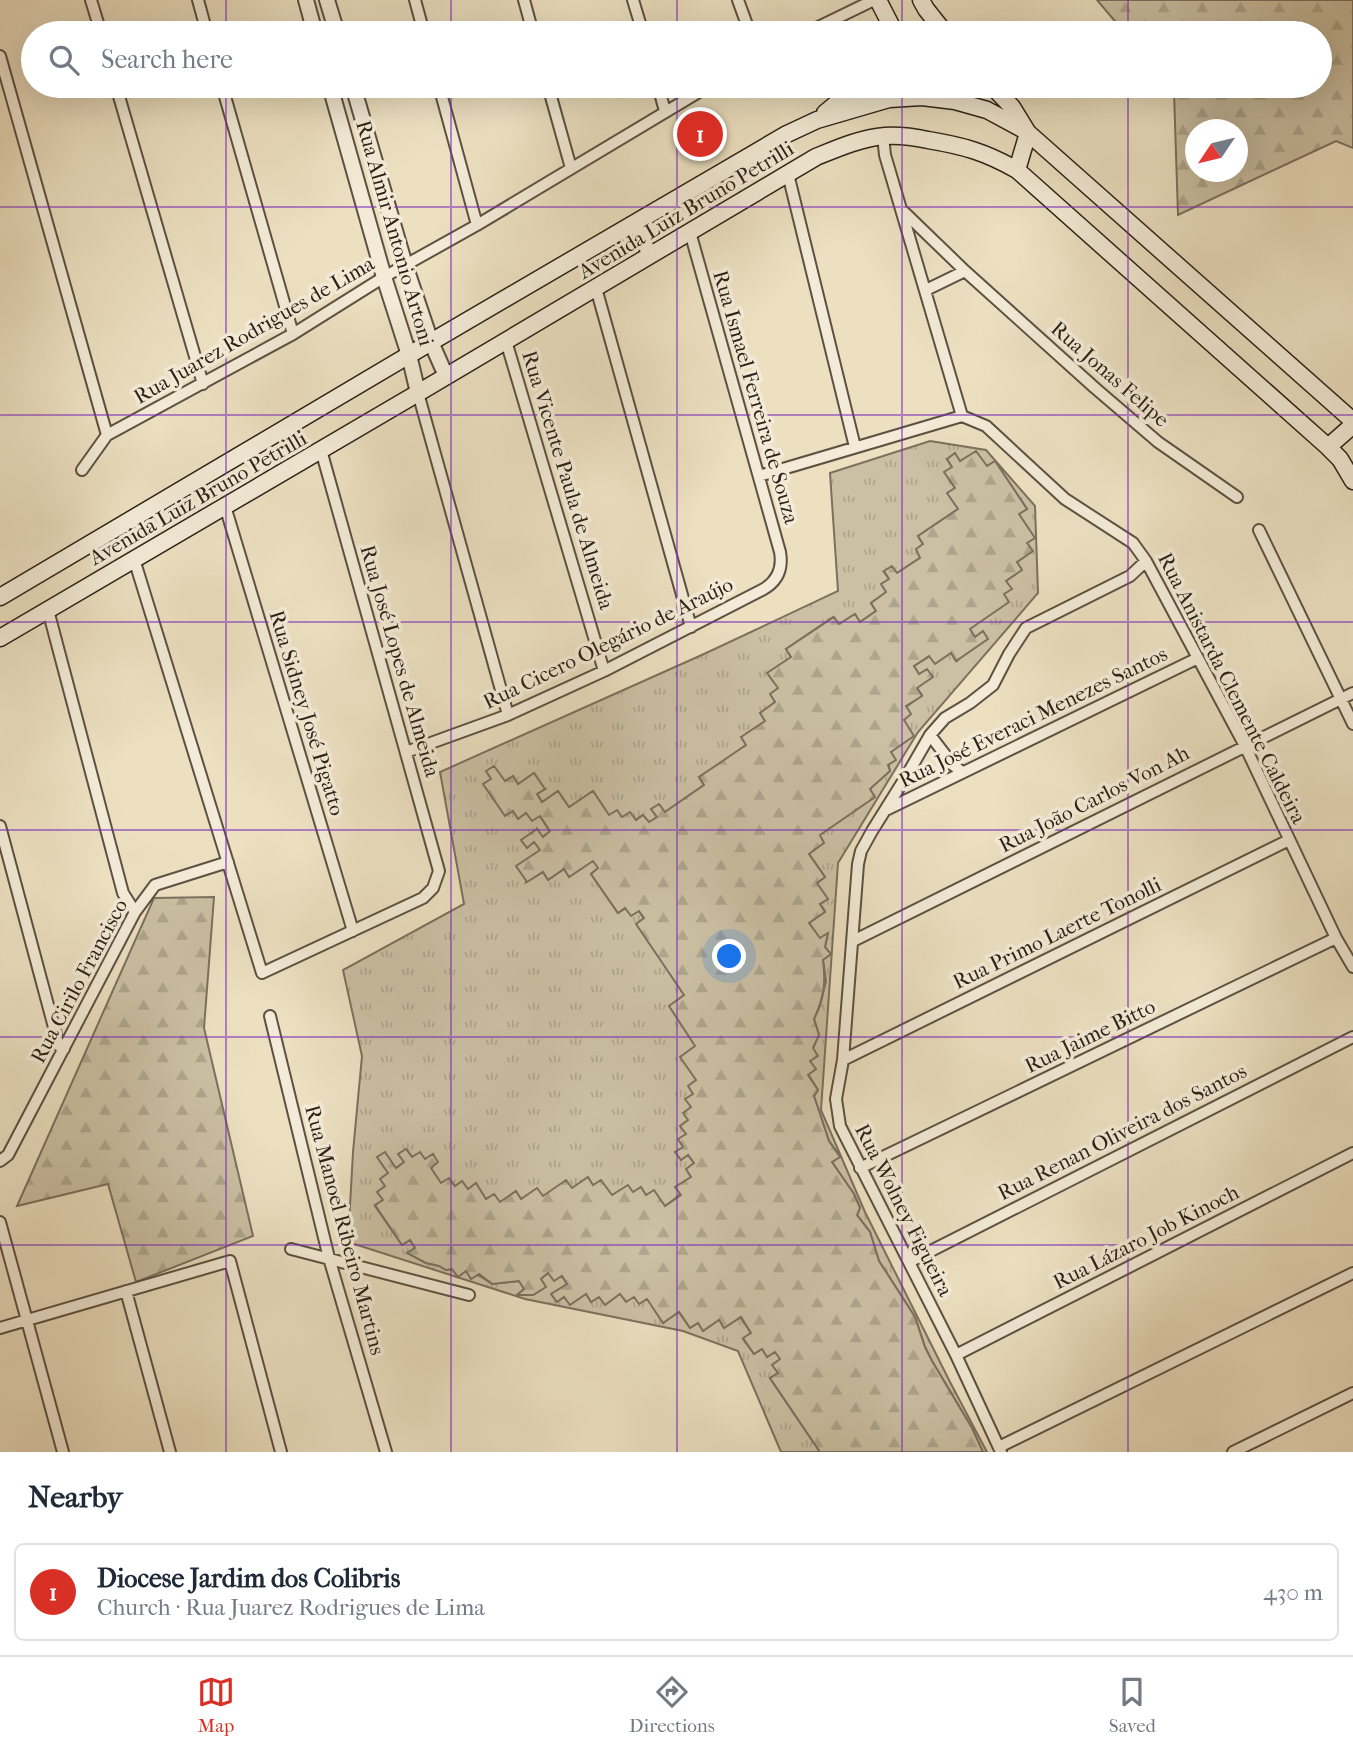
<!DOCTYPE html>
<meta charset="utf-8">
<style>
:root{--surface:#fff;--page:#f2f2f3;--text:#1f2937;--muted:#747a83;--line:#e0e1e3;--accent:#d93025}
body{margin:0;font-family:"IM FELL French Canon",serif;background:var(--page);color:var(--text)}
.compass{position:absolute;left:1185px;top:119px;width:63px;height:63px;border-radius:50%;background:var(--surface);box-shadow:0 7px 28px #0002;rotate:235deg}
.you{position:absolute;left:730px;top:957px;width:24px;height:24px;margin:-18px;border:5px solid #fff;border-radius:50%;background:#1a73e8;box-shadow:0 0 0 10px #1a73e833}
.badge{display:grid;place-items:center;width:46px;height:46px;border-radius:50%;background:var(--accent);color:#fff;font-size:23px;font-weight:700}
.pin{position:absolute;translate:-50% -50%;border:4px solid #fff;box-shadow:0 2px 7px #0006}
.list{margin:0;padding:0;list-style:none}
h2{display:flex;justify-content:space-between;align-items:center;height:91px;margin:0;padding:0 28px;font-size:30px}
h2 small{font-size:23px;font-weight:400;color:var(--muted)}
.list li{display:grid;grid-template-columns:46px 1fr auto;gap:21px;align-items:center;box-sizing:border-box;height:98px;margin:0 14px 14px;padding:0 14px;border:2px solid var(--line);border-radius:10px}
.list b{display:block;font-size:26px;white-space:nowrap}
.list p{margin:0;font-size:23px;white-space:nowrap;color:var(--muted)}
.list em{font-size:23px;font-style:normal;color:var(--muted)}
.icon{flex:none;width:38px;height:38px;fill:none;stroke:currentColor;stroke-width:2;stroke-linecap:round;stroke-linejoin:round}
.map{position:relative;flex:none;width:1353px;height:1452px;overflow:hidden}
.search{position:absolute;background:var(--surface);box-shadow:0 7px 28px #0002;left:21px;right:21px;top:21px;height:77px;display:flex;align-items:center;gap:18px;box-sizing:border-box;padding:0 24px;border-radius:38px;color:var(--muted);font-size:26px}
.sheet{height:203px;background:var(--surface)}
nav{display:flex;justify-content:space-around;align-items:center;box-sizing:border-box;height:98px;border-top:2px solid var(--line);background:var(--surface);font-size:19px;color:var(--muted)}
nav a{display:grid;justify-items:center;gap:4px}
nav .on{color:var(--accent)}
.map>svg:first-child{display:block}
.grass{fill:url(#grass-tufts);stroke:#7c705e;stroke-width:2}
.forest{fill:url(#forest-firs);stroke:#7c705e;stroke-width:2;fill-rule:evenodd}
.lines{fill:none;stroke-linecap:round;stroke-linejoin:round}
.minor-casing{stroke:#5c5142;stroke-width:14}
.tertiary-casing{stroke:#5c5142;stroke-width:18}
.secondary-casing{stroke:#2c2117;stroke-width:19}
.minor{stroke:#f3ebd7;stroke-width:10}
.tertiary{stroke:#f3ebd7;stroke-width:14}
.secondary{stroke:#f3ebd7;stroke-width:16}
.grid{fill:none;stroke:#7b2cbf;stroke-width:2;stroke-opacity:0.55}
.labels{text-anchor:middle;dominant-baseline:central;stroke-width:7;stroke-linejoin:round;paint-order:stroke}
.street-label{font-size:21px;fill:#2c2117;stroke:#f3ebd7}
</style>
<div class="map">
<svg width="1353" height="1452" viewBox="0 0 1353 1452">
<defs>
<pattern id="grass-tufts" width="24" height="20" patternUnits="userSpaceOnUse" patternTransform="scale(1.75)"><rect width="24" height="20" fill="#cbc0a4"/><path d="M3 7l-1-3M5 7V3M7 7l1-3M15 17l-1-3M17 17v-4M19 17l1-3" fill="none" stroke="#aea58c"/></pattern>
<pattern id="forest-firs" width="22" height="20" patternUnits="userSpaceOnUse" patternTransform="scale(1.75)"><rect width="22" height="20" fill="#cbc0a4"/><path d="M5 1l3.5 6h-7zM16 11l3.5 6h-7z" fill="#aea58c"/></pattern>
</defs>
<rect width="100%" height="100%" fill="#ece0c1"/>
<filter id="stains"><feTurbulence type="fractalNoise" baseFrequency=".00286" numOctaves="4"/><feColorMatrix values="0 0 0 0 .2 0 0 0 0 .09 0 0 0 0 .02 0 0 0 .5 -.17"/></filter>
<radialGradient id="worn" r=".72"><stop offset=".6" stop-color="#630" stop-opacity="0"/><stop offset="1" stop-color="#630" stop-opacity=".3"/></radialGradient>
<path class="grass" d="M930,441L986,450L1035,506L1038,593L918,732L838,863L821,1110L865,1212L950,1382L987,1452H983L972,1428L932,1361L925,1347L915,1317L879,1261L870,1232L857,1215L860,1207L854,1194L832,1162L840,1156L829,1141L814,1096L818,1090L808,1074L813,1048L819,1035L814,1019L820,1006L826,981L823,960L827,934L820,939L809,923L825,911L820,904L817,883L825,877L809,854L819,835L874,797L869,789L890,771C884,754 902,725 906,707L922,695L917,688L919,675L914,666L930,656L951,653L957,661L975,637L969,629L1004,594L1006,581L1017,562L1032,551L1027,543L1019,514L1027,509L995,461L987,466L947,459L952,467L945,472L955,488L958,509L918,536L923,544L921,557L897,573L884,572L889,579L887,592L871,603L876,611L860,622L839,625L833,617L786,649L791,657C779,687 772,722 746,745C732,758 714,767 699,777L704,785L665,812L652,810L657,817L649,823L643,815L635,820L542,802L537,794L545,789L492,779L484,784L505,815L513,811L540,816L550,832L542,837L537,829L535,842L540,850L526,882L543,872L548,879L564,869L570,876L593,860L599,868L591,874L618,913L626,908L639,911L644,919L637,924L685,996L696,1046V1081L686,1134L688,1155L694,1163C690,1186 684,1193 665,1206L646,1195L633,1193L612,1196L593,1185L572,1188L542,1196L500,1202L487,1199L468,1189L441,1184L425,1160L412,1157L407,1150L404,1163L388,1173L383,1200L375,1206L402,1245L410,1240L415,1248L408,1253L426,1263L439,1266L446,1270C463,1267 479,1274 492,1284L519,1281L525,1289L518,1294L533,1295L545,1287L540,1279L548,1273L562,1276L567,1284L564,1297L586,1294L599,1297L620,1294L647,1299L679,1312L690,1328L698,1323L740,1317L751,1333L743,1339L754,1354L762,1349L775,1351L781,1359L778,1373L770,1378L820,1452H781L738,1351L683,1331L525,1299L348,1242L353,1152L362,1056L343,970L464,904L440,772L704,654L838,591L830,473Z"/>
<path class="forest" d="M1097,0H1353V148L1336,141L1178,215L1174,92L1169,86H1320V33H1125ZM1196,130H1238V172H1196Z
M976,451L987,466L995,461L1027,509L1019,514L1035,538L1027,543L1033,551L1017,562L1022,570L1006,581L1012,589L1004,594L1009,602L970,629L975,637L983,631L988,639L956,661L951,653L935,664L929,656L914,666L919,674L927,669L933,677L917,688L922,696L906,706L911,714L904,720L914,736L891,752L896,760L888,765L890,771L870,789L875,797L820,835L824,843L809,854L825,877L817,883L828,899L820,904L825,912L809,923L820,938L828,933L825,947L831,954L823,960C826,983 824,997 814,1019L819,1035L813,1048L818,1056L810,1061L816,1069L808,1075L818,1090L814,1096L829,1141L840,1157L832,1162L854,1194L860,1208L857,1215L870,1232L879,1261L915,1317L925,1347L932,1361L972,1428L983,1452H820L770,1378L778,1373L772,1365L780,1359L775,1352L767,1357L762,1349L754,1354L743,1338L751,1333L741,1317L724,1328L719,1320L703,1331L698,1323L690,1328L679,1312L663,1323L647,1299L639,1304L634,1297L626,1302L620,1294L605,1305L599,1297L591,1302L586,1294L570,1305L564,1297L557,1302L551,1294L567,1284L562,1276L554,1281L548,1273L541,1279L546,1287L533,1295H517L524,1289L519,1281L492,1284L479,1274L471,1279L466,1271L458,1277L452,1269L446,1270L439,1266L426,1263L407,1253L415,1248L410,1240L402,1245L375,1205L383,1200L377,1192L385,1186L380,1179L388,1173L377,1157L385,1152L396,1168L404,1162L398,1154L406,1149L412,1157L420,1152L425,1159L433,1154L438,1162L431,1168L441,1183L449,1178L455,1186L462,1181L468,1189L476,1183L486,1199L494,1194L500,1202L516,1191L521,1199L537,1188L543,1196L566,1180L572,1188L588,1177L593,1185L601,1180L612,1195L628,1185L633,1192L641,1187L646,1195L654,1190L665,1206L681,1195L675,1187L691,1177L686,1169L694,1163L688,1155L681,1160L675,1152L683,1147L678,1139L686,1134L680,1126L688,1120L683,1113L691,1107L685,1099L693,1094L688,1086L696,1080L680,1057L695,1046L669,1006L684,995L636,924L644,918L639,911L631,916L625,908L618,913L591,874L598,868L593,861L569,877L564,869L548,880L543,872L527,882L516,866L540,850L534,842L527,848L521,840L537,829L543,837L550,831L540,816L532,821L526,813L518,819L513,811L505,816L483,784L491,779L486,771L494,766L505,781L513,776L518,784L534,773L545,789L537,794L542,802L558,791L569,807L593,791L609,815L617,810L622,817L630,812L636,820L643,815L649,822L657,817L651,809L659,804L665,812L704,785L699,777L746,745L741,737L765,721L760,713L775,702L770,694L778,688L767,673L791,657L786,649L834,617L839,624L855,614L860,622L876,611L871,603L886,592L881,584L889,579L884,571L892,566L897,573L920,558L916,549L923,544L918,536L958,509L947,493L955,488L944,472L952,467L947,459L955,453L960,461Z
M214,897L204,1028L253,1236L136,1282L108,1184L17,1206L154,898Z"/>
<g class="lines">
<g class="minor-casing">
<path id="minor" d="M91,0L101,33
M198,0L207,33
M415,0L424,33
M524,0L533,33
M633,0L643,33
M738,0L750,33
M806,33L874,0
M0,56L107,435
M116,86L203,384
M222,86L293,334
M439,86L477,225
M548,86L571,168
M658,86L665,111
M883,136L885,155L962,416
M788,174L855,447
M904,212L965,271
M596,288L691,627
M926,290L965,271L1095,388L1158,442L1237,497
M506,341L604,671
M418,393L508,715
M962,416L986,426L1065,499L1133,543L1146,561L1245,746L1336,938L1353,967
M82,470L107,435L293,334L384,277L477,225L709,86
M759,476L962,416
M225,506L353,931
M1259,530L1353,724
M134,559L262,973L423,898L433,888L439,871L321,450
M48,610L123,893L135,912
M930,735L953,765L962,772
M406,752L508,715L604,671L762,590C777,582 783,569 780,552L690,232
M888,809L1198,658
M0,826L59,1046L64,1049
M853,941L1353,693
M270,1016L329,1258L386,1452
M843,1060L1289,840
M0,1161L8,1155L135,912L155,885L228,862
M860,1168L1336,938
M0,1222L63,1452
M291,1249L469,1295
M909,1262L1353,1037
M126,1291L170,1452
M0,1328L230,1261L281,1452
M956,1355L1353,1153
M999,1447L1353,1273
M1001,1452L956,1355L840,1126L836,1099L843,1060L858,864L861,851L872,831L907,775L930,735L945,718L970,703L993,685L1009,654L1026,628L1130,576L1146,561
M1233,1452L1353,1393"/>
</g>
<g class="tertiary-casing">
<path id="tertiary" d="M306,0L315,33
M327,0L337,33
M330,86L384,277L409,355L418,393
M353,86L405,265L431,342L446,376
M635,223L650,255"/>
</g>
<g class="secondary-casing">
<path id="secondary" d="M878,0L895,33
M921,0L926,9L945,33
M992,86L1012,107L1028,133L1017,170
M825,113L837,103L871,86
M1328,447L1353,425
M0,597L431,342L787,134L817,120L889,99L922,97L955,101L987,110L1026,131L1353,421
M0,638L418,393L816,157C838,148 861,138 885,136C899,135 914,137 928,140C964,146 985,152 1017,170L1328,447L1340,459L1353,481"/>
</g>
<use href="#minor" class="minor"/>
<use href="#tertiary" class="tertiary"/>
<use href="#secondary" class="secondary"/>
</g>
<path class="grid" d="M226,0V33M451,0V33M677,0V33M902,0V33M1128,0V33M226,86V1452M451,86V1452M677,86V1452M902,86V1452M1128,86V1452M0,207H1353M0,415H1353M0,622H1353M0,830H1353M0,1037H1353M0,1245H1353"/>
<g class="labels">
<g class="street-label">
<text transform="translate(686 210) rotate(-31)">Avenida Luiz Bruno Petrilli</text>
<text transform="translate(395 233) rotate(74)">Rua Almir Antonio Artoni</text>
<text transform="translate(254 330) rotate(-30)">Rua Juarez Rodrigues de Lima</text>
<text transform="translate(1110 374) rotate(41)">Rua Jonas Felipe</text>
<text transform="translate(756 397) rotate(74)">Rua Ismael Ferreira de Souza</text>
<text transform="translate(568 480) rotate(73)">Rua Vicente Paula de Almeida</text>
<text transform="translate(198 498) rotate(-30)">Avenida Luiz Bruno Petrilli</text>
<text transform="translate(608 643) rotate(-26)">Rua Cicero Olegário de Araújo</text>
<text transform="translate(400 661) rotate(74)">Rua José Lopes de Almeida</text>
<text transform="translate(1232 688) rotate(63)">Rua Anistarda Clemente Caldeira</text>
<text transform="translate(307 713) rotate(73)">Rua Sidney José Pigatto</text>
<text transform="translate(1033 717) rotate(-26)">Rua José Everaci Menezes Santos</text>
<text transform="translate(1094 799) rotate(-27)">Rua João Carlos Von Ah</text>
<text transform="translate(1057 933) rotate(-26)">Rua Primo Laerte Tonolli</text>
<text transform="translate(79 981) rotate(-62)">Rua Cirilo Francisco</text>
<text transform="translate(1090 1036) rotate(-26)">Rua Jaime Bitto</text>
<text transform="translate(1122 1132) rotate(-27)">Rua Renan Oliveira dos Santos</text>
<text transform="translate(904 1210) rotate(63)">Rua Wolney Figueira</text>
<text transform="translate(345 1230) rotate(75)">Rua Manoel Ribeiro Martins</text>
<text transform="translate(1146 1237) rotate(-27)">Rua Lázaro Job Kinoch</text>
</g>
</g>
<rect width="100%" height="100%" filter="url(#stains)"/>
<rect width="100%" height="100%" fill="url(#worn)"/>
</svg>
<svg class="compass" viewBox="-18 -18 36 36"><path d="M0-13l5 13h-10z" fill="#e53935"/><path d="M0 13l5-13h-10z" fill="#747a83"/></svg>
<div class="you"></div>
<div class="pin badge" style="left:700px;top:134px">1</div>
<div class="search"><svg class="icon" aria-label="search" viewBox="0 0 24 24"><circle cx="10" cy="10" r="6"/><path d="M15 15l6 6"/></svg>Search here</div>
</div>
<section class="sheet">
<h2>Nearby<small></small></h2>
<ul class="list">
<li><span class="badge">1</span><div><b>Diocese Jardim dos Colibris</b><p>Church · Rua Juarez Rodrigues de Lima</p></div><em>430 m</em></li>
</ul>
</section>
<nav>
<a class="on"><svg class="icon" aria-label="map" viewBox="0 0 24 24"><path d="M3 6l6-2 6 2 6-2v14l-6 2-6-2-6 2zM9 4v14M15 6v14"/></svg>Map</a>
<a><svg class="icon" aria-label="directions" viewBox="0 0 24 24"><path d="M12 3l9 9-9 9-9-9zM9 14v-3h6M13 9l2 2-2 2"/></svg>Directions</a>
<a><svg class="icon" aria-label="saved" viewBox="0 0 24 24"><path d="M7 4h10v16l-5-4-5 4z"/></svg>Saved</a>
</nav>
